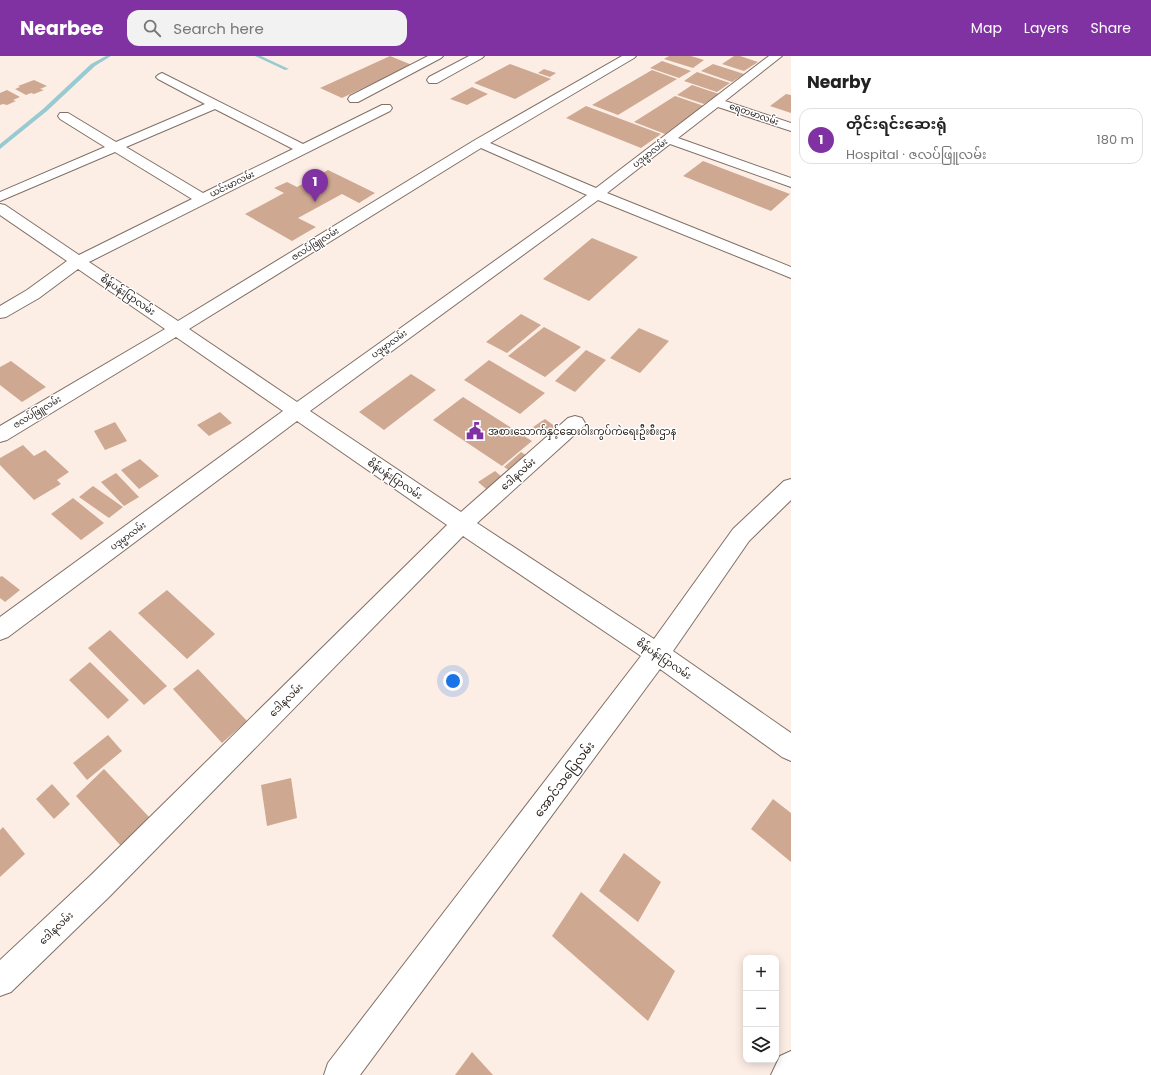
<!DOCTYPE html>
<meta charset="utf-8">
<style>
:root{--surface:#fff;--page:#f2f2f2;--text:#222;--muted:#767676;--line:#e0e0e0;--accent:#8031a2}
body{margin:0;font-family:Poppins,"Noto Sans Myanmar",sans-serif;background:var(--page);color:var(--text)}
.controls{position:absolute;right:12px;bottom:12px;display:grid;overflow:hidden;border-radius:8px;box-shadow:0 2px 10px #0003}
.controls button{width:36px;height:36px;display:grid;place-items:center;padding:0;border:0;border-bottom:1px solid var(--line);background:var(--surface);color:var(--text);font:20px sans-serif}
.you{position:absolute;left:453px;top:625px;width:14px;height:14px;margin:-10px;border:3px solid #fff;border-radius:50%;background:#1a73e8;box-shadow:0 0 0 6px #1a73e833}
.badge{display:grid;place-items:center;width:26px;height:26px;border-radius:50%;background:var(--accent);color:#fff;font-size:13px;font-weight:700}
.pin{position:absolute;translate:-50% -33px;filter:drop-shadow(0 1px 2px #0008)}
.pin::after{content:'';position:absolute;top:21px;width:14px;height:12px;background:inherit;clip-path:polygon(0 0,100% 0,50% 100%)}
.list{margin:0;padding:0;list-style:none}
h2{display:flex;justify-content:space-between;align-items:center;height:52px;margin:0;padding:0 16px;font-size:17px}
h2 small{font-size:13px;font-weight:400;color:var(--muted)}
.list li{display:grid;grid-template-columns:26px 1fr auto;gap:12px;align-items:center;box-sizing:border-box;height:56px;margin:0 8px 8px;padding:0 8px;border:1px solid var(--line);border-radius:12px}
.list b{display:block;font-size:15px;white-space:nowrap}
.list p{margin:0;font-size:13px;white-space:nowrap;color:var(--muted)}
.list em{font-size:13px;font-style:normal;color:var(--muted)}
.icon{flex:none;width:22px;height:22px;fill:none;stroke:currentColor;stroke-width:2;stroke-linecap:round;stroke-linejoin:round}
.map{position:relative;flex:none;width:791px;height:1019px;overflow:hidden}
header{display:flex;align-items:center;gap:24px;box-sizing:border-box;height:56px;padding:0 20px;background:var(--accent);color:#fff}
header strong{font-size:19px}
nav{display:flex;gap:22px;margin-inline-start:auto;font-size:14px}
.search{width:280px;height:36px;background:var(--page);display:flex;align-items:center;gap:10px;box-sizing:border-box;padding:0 14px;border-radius:12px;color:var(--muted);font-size:15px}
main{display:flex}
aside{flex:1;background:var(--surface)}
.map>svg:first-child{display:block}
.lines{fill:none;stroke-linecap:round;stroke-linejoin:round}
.stream{fill:#98cad3;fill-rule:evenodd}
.building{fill:#cea891}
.minor-casing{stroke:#807066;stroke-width:2}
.minor{fill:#fff;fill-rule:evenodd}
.labels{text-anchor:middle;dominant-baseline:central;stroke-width:3;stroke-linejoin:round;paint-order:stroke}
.far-street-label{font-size:9px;fill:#28211d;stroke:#fff}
.street-label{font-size:10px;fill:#28211d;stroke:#fff}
.poi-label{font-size:10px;fill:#28211d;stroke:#fff;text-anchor:start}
.near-street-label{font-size:12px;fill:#28211d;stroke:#fff}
</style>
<header>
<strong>Nearbee</strong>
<div class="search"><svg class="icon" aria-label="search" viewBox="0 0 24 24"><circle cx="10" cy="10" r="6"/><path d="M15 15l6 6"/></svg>Search here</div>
<nav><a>Map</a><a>Layers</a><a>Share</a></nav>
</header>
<main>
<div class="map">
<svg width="791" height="1019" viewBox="0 0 791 1019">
<rect width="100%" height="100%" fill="#fdeee5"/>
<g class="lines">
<path class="stream" d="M106,0H111L95,10L47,55L0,93V88L43,53L91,8Z
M255,0H261L289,13L285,14Z"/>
</g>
<path class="building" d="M390,0L412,9L342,42L320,32Z
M669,0H691L704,4L693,12L664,3Z
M734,0H740L758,6L744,15L722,8Z
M662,5L691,15L679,22L650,12Z
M510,8L551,23L515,43L474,27Z
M713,8L744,18L732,26L701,15Z
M544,13L556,17L550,21L538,17Z
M652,14L677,23L618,59L592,49Z
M697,16L730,27L717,36L684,25Z
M34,24L47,30L40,33L44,34L34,38L31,37L26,39L15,33L20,31L18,30Z
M692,29L719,38L704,48L677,39Z
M472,31L488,38L467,49L450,43Z
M7,34L20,41L13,44L16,45L7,49L3,48L0,49V37Z
M786,38L791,39V57L770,50Z
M675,40L704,50L665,78L634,66Z
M586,50L661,78L641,92L566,62Z
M703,105L790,138L771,155L683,120Z
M328,114L375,137L359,147L342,138L298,162L316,171L292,185L245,158L284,137L274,132L287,126L297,131Z
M592,182L638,201L589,245L543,223Z
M521,258L541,269L507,297L486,286Z
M544,271L581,291L545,321L508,300Z
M639,272L669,285L640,317L610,302Z
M586,294L606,304L575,336L555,325Z
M489,304L545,337L520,358L464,324Z
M11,305L46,331L22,346L0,329V311Z
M411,318L436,334L384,374L359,356Z
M463,341L532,385L502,410L433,364Z
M220,356L232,367L209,380L197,369Z
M545,363L560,374L549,382L533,371Z
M115,366L127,385L105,394L94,375Z
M23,389L34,400L45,394L69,416L57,424L61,428L34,444L0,409V402Z
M521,396L532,403L515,418L504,411Z
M140,403L159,420L139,433L121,414Z
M495,415L508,426L491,437L478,426Z
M116,417L139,441L124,450L101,426Z
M93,430L123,451L109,462L79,441Z
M73,442L104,467L81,484L51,458Z
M2,520L20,534L5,546L0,542V521Z
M167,534L215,578L187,603L138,557Z
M110,574L167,630L144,649L88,592Z
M90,606L129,644L108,663L69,624Z
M198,613L247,665L222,687L173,633Z
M108,679L122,695L87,724L73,707Z
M104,713L150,762L121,790L76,740Z
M291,722L297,762L267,770L261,729Z
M52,728L70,748L54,763L36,743Z
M773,743L791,757V806L751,773Z
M3,771L25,798L0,821V774Z
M624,797L661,826L638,866L599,835Z
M581,836L675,915L648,965L552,880Z
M472,996L493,1019H455Z"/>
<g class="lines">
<g class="minor-casing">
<path id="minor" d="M428,0H443L441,2L358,46H350L348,43L350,40Z
M469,0H484L482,2L437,27H429L427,24L429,21Z
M622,0H636L634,2L490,87L596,132L769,0H782L725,45L791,67V75L718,51L678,82L791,122V131L670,88L607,137L791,211V222L598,144L310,355L461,456L568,362L575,360L582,362L585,367L582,372L477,467L654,583L733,473L784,425L791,423V444L749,485L673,595L791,677V705L782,701L660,613L360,1019H324L328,1007L641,600L463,480L110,840L11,936L0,940V904L90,820L447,469L297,365L8,581L0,584V561L283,355L176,281L7,384L0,386V370L165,273L78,213L39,242L6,261L0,262V250L27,234L67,205L0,159V148L5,149L79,199L192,143L115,96L0,145V136L105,91L60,63L58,60L60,57H68L116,86L205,48L158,23L156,21L158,19L162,17L303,88L382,49H390L392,52L390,55L89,206L178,265L475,84ZM215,53L293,93L203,137L126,91ZM481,92L587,139L297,346L189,273Z
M791,995V1019H771L780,1000Z"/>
</g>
<use href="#minor" class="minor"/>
</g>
<defs>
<g id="civic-bare" transform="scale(1.38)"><path d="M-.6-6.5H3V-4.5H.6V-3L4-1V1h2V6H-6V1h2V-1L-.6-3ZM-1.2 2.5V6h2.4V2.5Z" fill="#8031a2" stroke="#fff" stroke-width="2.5" paint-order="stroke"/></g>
</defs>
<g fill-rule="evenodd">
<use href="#civic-bare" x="475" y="375"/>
</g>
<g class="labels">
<g class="far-street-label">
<text transform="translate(754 58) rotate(19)">ရေတမာလမ်း</text>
<text transform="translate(650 97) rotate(-38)">ပဒုမ္မာလမ်း</text>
<text transform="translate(232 128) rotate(-26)">ယင်းမာလမ်း</text>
<text transform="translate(315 188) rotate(-32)">ဇလပ်ဖြူလမ်း</text>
<text transform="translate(389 288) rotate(-36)">ပဒုမ္မာလမ်း</text>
<text transform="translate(37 356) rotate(-31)">ဇလပ်ဖြူလမ်း</text>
<text transform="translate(128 480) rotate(-36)">ပဒုမ္မာလမ်း</text>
</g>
<g class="street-label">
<text transform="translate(128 239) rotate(34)">စိန်ပန်းပြာလမ်း</text>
<text transform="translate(518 418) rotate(-42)">ဒေါနလမ်း</text>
<text transform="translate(395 423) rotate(34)">စိန်ပန်းပြာလမ်း</text>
<text transform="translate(664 603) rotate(34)">စိန်ပန်းပြာလမ်း</text>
<text transform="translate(286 644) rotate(-45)">ဒေါနလမ်း</text>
<text transform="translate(56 872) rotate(-44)">ဒေါနလမ်း</text>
</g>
<g class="poi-label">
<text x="488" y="375">အစားသောက်နှင့်ဆေးဝါးကွပ်ကဲရေးဦးစီးဌာန</text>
</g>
<g class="near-street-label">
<text transform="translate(564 723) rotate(-53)">အောင်သပြေလမ်း</text>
</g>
</g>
</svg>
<div class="controls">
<button>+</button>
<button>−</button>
<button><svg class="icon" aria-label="layers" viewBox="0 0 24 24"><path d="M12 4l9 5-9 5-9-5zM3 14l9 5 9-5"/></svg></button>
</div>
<div class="you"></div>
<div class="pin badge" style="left:315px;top:146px">1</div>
</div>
<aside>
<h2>Nearby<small></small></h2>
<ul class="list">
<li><span class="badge">1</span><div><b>တိုင်းရင်းဆေးရုံ</b><p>Hospital · ဇလပ်ဖြူလမ်း</p></div><em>180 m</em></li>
</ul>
</aside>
</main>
